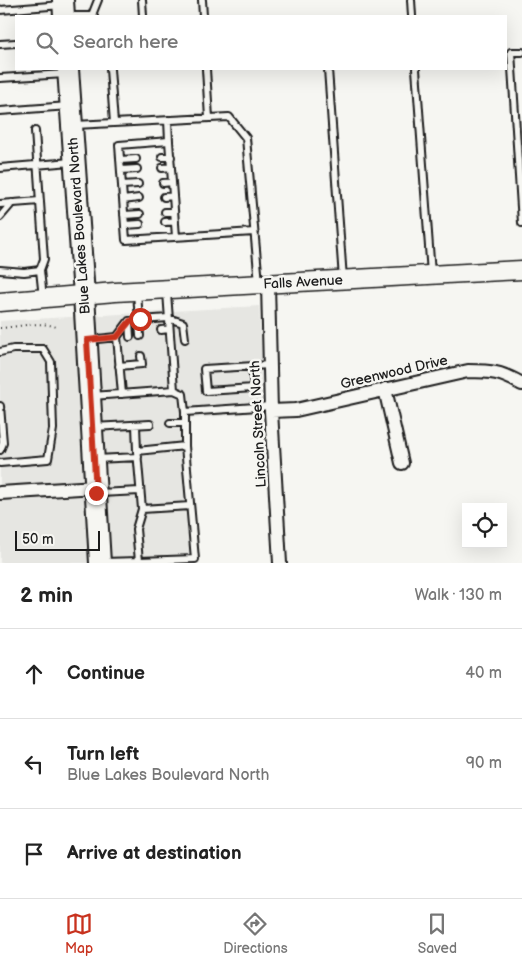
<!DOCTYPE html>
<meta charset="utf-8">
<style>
:root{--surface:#fff;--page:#f2f2f2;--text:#222;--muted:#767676;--line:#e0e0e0;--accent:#c8321e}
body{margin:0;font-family:"Balsamiq Sans",sans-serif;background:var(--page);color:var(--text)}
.controls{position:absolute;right:15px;bottom:15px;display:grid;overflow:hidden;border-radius:0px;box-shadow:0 5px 20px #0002}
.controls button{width:45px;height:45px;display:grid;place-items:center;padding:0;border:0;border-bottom:1px solid var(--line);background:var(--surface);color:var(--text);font:25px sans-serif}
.scale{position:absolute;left:15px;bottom:12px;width:85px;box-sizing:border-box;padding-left:5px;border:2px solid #1c1c1c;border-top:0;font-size:14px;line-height:18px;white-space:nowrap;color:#1c1c1c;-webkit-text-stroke:4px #f6f6f2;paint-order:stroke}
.stop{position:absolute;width:15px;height:15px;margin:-11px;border:4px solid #c8321e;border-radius:50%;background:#fff}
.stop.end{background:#c8321e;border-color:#fff;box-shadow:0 1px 5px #0008}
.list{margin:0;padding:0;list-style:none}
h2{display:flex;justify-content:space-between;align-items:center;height:65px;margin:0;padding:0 20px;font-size:21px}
h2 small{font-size:16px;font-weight:400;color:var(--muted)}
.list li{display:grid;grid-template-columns:32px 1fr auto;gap:15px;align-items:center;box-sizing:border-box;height:90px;padding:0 20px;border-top:1px solid var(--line)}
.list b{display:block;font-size:19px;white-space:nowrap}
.list p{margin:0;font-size:16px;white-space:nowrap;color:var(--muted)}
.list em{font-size:16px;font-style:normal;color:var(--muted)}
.icon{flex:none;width:28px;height:28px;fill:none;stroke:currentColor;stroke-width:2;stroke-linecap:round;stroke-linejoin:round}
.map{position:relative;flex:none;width:522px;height:563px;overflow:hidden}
.search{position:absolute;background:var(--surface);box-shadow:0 5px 20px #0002;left:15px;right:15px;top:15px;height:55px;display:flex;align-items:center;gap:12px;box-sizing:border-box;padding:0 18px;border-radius:0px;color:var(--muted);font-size:19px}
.sheet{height:335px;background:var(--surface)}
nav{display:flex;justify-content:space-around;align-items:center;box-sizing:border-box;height:70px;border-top:1px solid var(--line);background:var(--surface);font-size:14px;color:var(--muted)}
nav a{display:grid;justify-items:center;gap:2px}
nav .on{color:var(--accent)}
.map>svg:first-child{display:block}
.built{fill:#e6e6e2}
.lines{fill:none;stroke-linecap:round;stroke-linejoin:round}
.service-casing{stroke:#1c1c1c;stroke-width:10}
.minor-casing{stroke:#1c1c1c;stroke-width:16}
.secondary-casing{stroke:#1c1c1c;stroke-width:21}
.primary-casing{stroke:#1c1c1c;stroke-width:24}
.path{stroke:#1c1c1c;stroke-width:2;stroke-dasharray:1 4;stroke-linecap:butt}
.service{stroke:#f6f6f2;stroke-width:6}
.minor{stroke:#f6f6f2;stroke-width:12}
.secondary{stroke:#f6f6f2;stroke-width:18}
.primary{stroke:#f6f6f2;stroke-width:20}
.route{stroke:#c8321e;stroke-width:6}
.labels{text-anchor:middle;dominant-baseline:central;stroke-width:5;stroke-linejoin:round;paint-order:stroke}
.street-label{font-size:14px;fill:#1c1c1c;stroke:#f6f6f2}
</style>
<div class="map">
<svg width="522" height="563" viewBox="0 0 522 563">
<rect width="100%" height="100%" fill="#f6f6f2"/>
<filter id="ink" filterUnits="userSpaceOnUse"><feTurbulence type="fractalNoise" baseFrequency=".02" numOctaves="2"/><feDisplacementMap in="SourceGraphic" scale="10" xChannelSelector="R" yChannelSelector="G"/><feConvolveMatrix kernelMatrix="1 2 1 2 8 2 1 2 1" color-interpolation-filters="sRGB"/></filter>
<g filter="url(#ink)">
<path class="built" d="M259,306L265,412L187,419L196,563H0V321Z"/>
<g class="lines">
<g class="service-casing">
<path id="service" d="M142,0L143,16
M202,0L203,16
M411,0L412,16
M0,10L62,5
M92,15L98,0
M71,16H94
M0,44L16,43
M522,52H511L522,223
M110,69L114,123
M206,69L209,118
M328,69L343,279
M416,69L431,274
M0,78L65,74
M0,111L69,106
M168,120L169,141
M75,125L229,117L246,138L259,283
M162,157H171
M120,160L136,159
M0,168L71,162
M162,168L171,167
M121,170L137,169
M163,183L172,182
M122,185L138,184
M164,197L173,196
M123,200L139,198
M0,204L40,201
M165,212H174
M124,215L140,214
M0,217L12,203
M165,222L175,221
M125,225L140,224
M176,237L169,141L119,145L126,240L254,232
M0,270L24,272L40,270L44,259L35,131
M40,270L43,298
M137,292L140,336
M167,292L174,390
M129,321L130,337
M161,330L169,329
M117,337L122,394
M88,340L117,337L129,321L168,318L183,323L185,339
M0,352L13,349H43L51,362L53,429L48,459L0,463
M119,366L142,364L141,356
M252,366L254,388L206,391L204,369L270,365
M92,396L174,390L183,394L185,412
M0,406L3,443L0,450
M170,423H185
M136,425L137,451
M93,427L150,424
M185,446L195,559L139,561L136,529L142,509L137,451L185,446V412L271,406
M96,459L138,457
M99,493L140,491
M142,509L190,506
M103,562L139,561"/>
</g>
<g class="minor-casing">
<path id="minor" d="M268,284L271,411L280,563
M385,389L402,463
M271,411L296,410L468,371C492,371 501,372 522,384
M0,493L96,487"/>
</g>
<g class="secondary-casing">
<path id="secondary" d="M0,302L115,292L522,270"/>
</g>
<g class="primary-casing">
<path id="primary" d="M63,0L64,16
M68,69L84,295L100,563"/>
</g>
<path class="path" d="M0,328C20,327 41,320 59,328"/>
<use href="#service" class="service"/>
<use href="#minor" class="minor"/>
<use href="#secondary" class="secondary"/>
<use href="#primary" class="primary"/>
</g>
</g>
<g class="lines" filter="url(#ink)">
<path class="route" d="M96,493L87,340L117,337L130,321L140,319"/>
</g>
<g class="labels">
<g class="street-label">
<text transform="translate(79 226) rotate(-94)">Blue Lakes Boulevard North</text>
<text transform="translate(303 282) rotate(-3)">Falls Avenue</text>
<text transform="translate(394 372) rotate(-13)">Greenwood Drive</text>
<text transform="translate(258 424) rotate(-93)">Lincoln Street North</text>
</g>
</g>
</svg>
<div class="controls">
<button><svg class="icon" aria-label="locate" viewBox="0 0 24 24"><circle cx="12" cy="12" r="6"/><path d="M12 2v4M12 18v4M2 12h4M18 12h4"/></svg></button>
</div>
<div class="scale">50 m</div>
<div class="stop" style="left:140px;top:319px"></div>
<div class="stop end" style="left:96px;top:493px"></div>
<div class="search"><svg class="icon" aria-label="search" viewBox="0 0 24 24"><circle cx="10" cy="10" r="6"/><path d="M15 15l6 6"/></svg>Search here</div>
</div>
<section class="sheet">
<h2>2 min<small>Walk · 130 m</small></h2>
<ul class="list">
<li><svg class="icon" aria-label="ahead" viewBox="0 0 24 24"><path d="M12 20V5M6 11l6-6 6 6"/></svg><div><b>Continue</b></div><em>40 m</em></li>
<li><svg class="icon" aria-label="left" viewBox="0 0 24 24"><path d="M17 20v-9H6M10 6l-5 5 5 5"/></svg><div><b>Turn left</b><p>Blue Lakes Boulevard North</p></div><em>90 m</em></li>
<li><svg class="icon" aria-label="arrive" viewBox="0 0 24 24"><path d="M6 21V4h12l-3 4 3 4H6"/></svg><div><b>Arrive at destination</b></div></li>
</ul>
</section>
<nav>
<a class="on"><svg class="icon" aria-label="map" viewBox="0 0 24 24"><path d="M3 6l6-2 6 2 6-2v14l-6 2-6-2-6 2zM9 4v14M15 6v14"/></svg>Map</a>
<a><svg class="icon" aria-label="directions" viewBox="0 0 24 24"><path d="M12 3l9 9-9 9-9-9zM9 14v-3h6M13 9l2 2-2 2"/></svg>Directions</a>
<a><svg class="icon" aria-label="saved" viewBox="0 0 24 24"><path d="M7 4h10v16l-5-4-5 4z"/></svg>Saved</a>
</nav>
